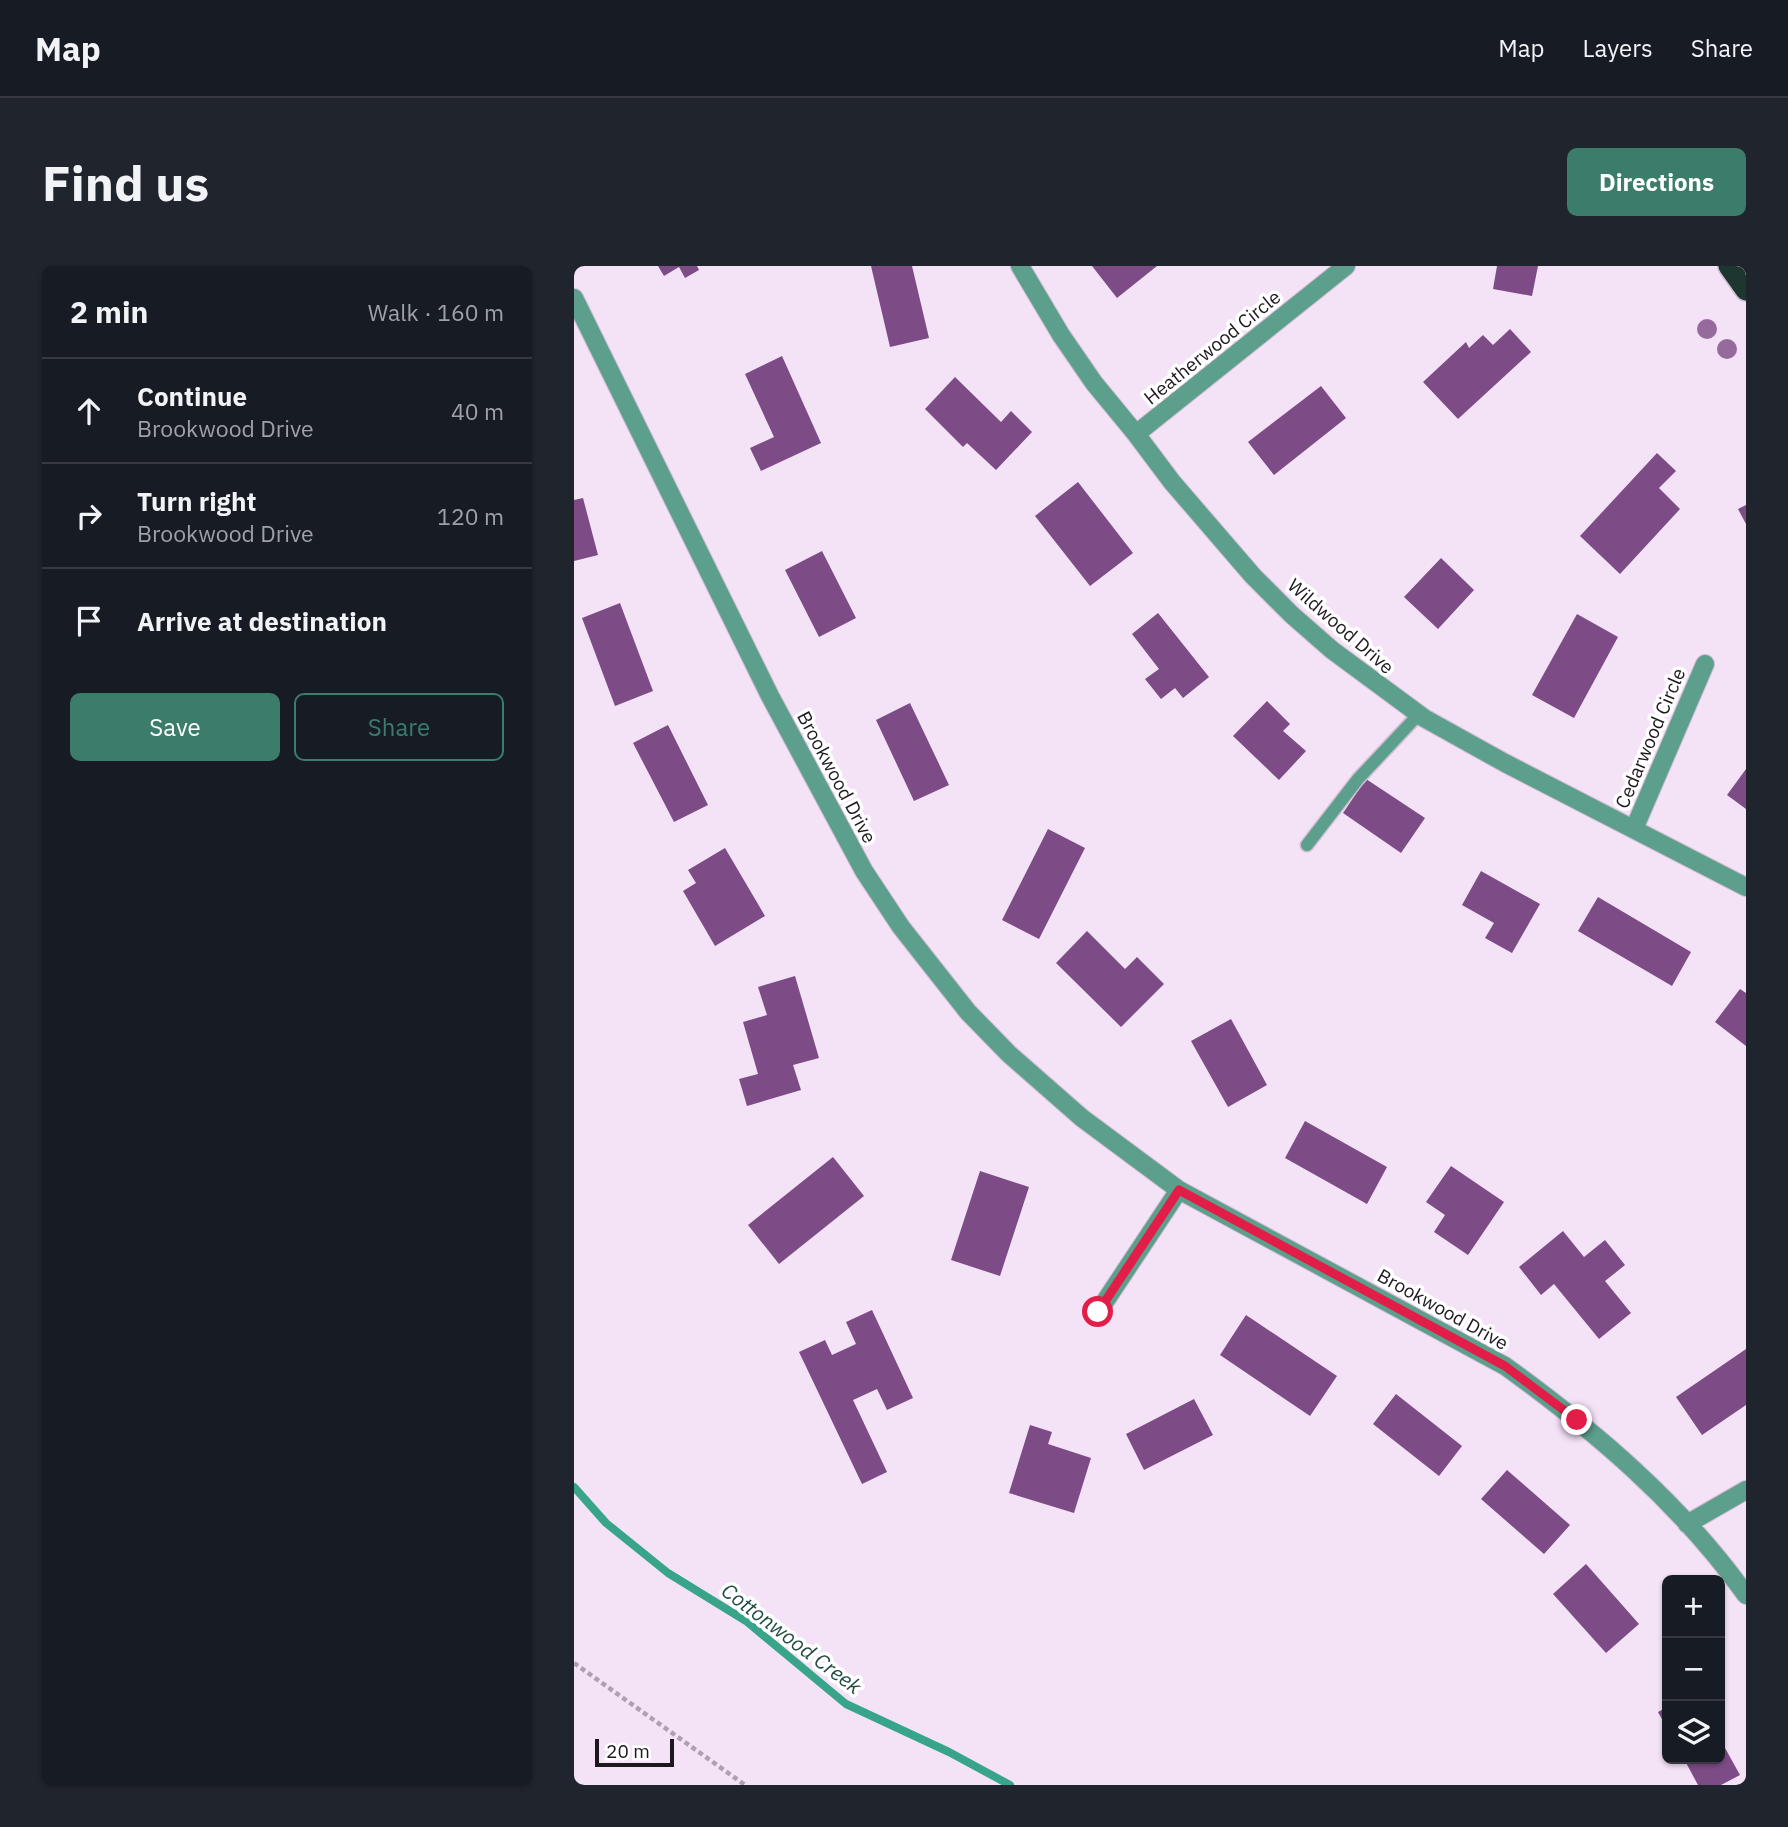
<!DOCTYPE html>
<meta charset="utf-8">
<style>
:root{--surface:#171b24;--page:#20242c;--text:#f1f3f6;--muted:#9ea1a6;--line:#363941;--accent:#3b7c6b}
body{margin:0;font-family:"IBM Plex Sans",sans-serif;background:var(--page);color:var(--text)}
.controls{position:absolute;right:21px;bottom:21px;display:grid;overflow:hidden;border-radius:10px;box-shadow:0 2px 5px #0004}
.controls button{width:63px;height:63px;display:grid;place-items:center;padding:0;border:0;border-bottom:2px solid var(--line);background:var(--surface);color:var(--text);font:35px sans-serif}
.scale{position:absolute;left:21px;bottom:18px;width:79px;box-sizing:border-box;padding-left:7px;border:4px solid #1d171e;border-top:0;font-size:19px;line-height:24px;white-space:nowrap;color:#1d171e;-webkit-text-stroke:5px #fff;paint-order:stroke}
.stop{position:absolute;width:21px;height:21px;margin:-16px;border:5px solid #e11d48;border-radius:50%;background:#fff}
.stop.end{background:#e11d48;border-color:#fff;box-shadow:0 2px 7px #0008}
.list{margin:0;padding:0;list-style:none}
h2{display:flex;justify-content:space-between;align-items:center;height:91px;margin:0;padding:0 28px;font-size:30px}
h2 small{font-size:23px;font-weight:400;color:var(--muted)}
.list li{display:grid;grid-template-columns:46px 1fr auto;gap:21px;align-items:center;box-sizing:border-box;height:105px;padding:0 28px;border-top:2px solid var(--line)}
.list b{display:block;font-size:26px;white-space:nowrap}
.list p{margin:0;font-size:23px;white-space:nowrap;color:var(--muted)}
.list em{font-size:23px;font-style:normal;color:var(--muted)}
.actions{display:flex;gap:14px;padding:21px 28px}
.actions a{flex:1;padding:16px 0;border:2px solid var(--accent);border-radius:10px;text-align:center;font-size:24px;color:var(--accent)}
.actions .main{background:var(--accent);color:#fff}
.icon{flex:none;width:38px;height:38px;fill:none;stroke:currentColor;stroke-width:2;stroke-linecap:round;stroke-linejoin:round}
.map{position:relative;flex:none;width:1172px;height:1519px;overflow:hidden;border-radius:10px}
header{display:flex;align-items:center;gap:42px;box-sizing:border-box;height:98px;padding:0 35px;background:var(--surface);border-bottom:2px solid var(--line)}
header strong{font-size:33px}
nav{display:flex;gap:38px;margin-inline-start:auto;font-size:24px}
.intro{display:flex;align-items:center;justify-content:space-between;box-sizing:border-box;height:168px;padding:0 42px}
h1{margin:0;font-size:49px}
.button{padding:18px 32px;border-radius:10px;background:var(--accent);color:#fff;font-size:24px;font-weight:700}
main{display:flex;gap:42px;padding:0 42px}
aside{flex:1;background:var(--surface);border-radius:10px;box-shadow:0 2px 5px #0004}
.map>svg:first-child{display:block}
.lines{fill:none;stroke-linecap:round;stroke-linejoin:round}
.stream{stroke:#38a58b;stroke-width:8}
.building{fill:#7d4c86}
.lane-casing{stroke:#cdbdd0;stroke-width:15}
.street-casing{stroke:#cdbdd0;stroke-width:20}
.highway-casing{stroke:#cdbdd0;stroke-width:24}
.path{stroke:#aea0b1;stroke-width:4.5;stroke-dasharray:5 3.5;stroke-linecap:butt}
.lane{stroke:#5c9f8c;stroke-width:12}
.street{stroke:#5c9f8c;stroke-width:18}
.highway{stroke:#1d362f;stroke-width:21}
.tree{fill:#976a9e}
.route{stroke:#e11d48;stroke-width:9}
.labels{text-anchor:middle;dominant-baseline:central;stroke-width:7;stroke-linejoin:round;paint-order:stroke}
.street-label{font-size:19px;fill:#1d171e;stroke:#fff}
.water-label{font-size:21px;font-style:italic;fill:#1e4b40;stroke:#fff}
</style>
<header>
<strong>Map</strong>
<nav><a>Map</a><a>Layers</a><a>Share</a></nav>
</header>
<div class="intro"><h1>Find us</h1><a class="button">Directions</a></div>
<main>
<aside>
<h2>2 min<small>Walk · 160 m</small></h2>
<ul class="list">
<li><svg class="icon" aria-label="ahead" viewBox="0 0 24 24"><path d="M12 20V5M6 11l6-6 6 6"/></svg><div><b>Continue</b><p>Brookwood Drive</p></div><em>40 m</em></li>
<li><svg class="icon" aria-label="right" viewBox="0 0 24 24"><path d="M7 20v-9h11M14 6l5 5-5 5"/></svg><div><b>Turn right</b><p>Brookwood Drive</p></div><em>120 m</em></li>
<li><svg class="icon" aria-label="arrive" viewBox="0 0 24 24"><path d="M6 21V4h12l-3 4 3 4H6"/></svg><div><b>Arrive at destination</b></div></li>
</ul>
<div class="actions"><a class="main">Save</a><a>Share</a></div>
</aside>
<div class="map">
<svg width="1172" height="1519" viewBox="0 0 1172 1519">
<rect width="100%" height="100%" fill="#f4e2f7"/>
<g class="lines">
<path class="stream" d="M0,1221L32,1257L94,1307L172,1355L272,1438L375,1486L436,1519"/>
</g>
<path class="building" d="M84,0H123L125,4L111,12L105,1L90,10Z
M297,0H338L355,72L316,81Z
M518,0H583L543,32Z
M923,0H964L958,30L919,23Z
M936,63L957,86L884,153L849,116L892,76L895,82L909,69L919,79Z
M208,90L247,177L187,205L176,182L200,171L171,108Z
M381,111L427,156L437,145L458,166L422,204L393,177L389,181L351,143Z
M747,120L772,152L700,209L674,176Z
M1083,187L1102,205L1085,222L1106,243L1046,308L1006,270Z
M504,216L559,287L516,320L461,250Z
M9,232L24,289L0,295V234Z
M1172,239V258L1164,243Z
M248,285L282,352L245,371L211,304Z
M867,292L900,324L864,363L830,331Z
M46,337L79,425L41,440L8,352Z
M584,347L635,411L609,432L601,422L587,433L571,413L585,403L558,368Z
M1003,348L1044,371L1000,452L958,429Z
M693,435L716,458L709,465L732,485L705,514L659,470Z
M336,437L375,519L340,535L302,454Z
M94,459L134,539L100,556L59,477Z
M1172,503V543L1153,529Z
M792,513L851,552L827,587L769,547Z
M474,563L511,582L465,673L428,654Z
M151,582L191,650L141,680L109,625L122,617L114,604Z
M907,605L966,638L938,687L911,672L920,657L888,639Z
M1024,631L1117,686L1098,720L1004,665Z
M513,665L551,703L563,691L590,718L547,761L482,697Z
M221,710L245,792L219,799L227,824L173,840L165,813L184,808L169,756L193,749L184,721Z
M1166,723L1172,727V780L1141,756Z
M657,753L693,819L654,841L617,775Z
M731,855L813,901L793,938L711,892Z
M259,891L290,930L205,998L174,959Z
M877,900L930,936L894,989L860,966L871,949L852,936Z
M406,905L455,921L426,1010L377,994Z
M989,965L1010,991L1031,974L1051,999L1031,1015L1057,1047L1025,1073L980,1018L967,1029L945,1001Z
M298,1044L339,1132L313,1144L303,1123L279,1134L313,1206L288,1218L225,1086L251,1074L258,1089L282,1078L272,1056Z
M672,1049L763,1110L736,1150L646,1089Z
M1172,1083V1139L1128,1169L1102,1131Z
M822,1128L888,1180L865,1210L799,1158Z
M620,1133L639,1169L570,1204L552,1168Z
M456,1159L478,1166L474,1178L517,1192L500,1247L435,1227Z
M933,1204L996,1259L970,1288L907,1233Z
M1012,1298L1065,1358L1032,1387L979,1328Z
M1093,1441V1462L1084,1446Z
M1146,1473L1166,1509L1147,1519H1124L1110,1493H1146Z"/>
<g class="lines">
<g class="lane-casing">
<path id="lane" d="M733,579L784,513L844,449"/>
</g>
<g class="street-casing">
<path id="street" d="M446,0L487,69L520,117L562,168L598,216L679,310L718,349L758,384L850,452L931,497L1172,621
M0,32L196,430L290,605L327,661L394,746L435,788L508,852L605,924L931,1100C1021,1165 1107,1238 1172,1329
M562,168L772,0
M1060,563L1131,398
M524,1046L605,924
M1113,1258L1172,1224"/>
</g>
<g class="highway-casing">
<path id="highway" d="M1155,0L1172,24"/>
</g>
<path class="path" d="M0,1397L171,1519"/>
<use href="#lane" class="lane"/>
<use href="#street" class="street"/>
<use href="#highway" class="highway"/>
</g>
<g class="tree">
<circle cx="1133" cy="63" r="10"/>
<circle cx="1153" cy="83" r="10"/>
</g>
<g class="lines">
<path class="route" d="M524,1046L605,924L931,1100L1003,1154"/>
</g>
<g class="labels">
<g class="street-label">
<text transform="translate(638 81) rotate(-39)">Heatherwood Circle</text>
<text transform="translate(767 360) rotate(41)">Wildwood Drive</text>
<text transform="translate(1076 472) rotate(-67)">Cedarwood Circle</text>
<text transform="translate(263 511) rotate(62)">Brookwood Drive</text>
<text transform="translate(869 1043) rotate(29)">Brookwood Drive</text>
</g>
<g class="water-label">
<text transform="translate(218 1372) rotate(37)">Cottonwood Creek</text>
</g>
</g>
</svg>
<div class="controls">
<button>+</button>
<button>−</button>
<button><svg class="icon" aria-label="layers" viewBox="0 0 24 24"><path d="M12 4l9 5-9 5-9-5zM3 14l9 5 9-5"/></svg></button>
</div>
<div class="scale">20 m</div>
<div class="stop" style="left:524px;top:1046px"></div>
<div class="stop end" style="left:1003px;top:1154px"></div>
</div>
</main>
